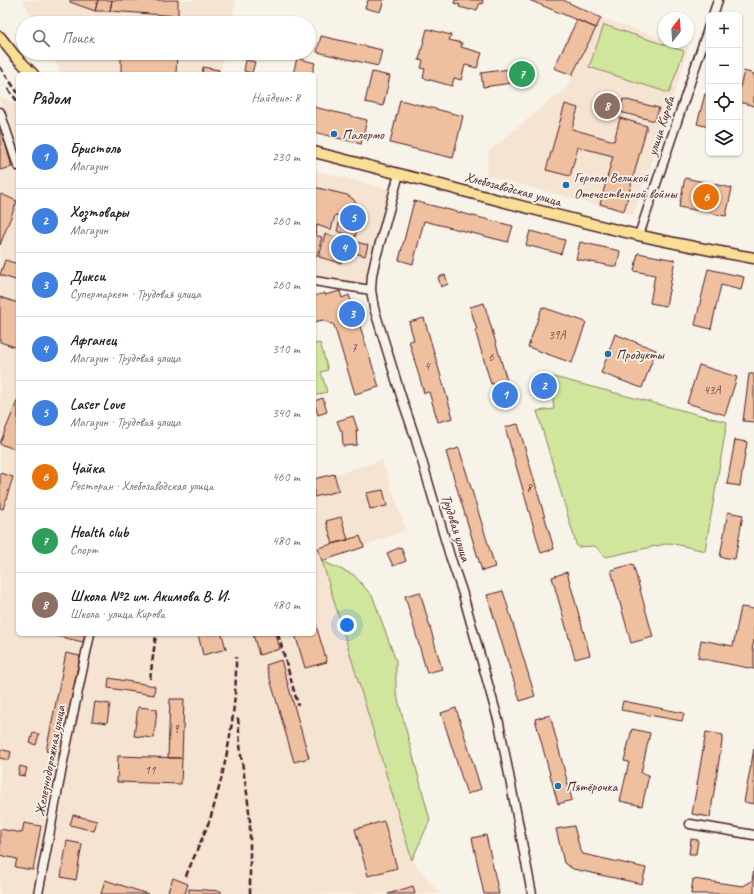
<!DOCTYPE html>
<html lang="ru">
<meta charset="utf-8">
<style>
:root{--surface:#fff;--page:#f2f2f2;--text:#202124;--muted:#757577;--line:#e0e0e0;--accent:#b45309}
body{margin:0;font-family:Caveat,sans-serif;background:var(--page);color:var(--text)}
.controls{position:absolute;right:12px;top:12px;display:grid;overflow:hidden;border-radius:6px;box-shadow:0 1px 3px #0004}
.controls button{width:36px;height:36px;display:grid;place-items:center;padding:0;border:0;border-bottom:1px solid var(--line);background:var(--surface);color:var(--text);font:20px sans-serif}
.compass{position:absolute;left:658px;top:12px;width:36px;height:36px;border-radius:50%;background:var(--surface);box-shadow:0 1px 3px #0004;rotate:17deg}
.you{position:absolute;left:347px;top:625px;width:14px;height:14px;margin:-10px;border:3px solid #fff;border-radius:50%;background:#1a73e8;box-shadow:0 0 0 6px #1a73e833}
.badge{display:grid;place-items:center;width:26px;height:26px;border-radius:50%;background:var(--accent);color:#fff;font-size:13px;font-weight:700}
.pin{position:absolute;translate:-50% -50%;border:2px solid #fff;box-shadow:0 1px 4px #0006}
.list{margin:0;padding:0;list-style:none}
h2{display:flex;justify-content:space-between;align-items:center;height:52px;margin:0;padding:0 16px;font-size:17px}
h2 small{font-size:13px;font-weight:400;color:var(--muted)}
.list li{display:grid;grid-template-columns:26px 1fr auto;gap:12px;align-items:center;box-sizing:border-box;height:64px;padding:0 16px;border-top:1px solid var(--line)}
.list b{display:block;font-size:15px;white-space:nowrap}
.list p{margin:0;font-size:13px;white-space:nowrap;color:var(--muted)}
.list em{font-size:13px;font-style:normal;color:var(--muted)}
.icon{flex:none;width:22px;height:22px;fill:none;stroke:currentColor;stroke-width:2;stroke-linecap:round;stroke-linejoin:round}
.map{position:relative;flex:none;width:754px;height:894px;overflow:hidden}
.search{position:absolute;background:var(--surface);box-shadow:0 1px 3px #0004;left:16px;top:16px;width:300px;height:44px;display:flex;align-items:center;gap:10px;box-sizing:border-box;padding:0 14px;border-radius:22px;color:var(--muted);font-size:15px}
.panel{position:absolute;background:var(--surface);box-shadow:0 1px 3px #0004;left:16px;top:72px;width:300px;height:564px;border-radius:6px}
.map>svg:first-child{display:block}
.built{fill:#f5e4d2}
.green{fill:#cfe69c;stroke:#8c8264}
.building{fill:#efc09f;stroke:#4a1f2b}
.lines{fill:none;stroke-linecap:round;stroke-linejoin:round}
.minor-casing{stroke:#4a1f2b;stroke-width:11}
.major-casing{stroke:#4a1f2b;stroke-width:13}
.minor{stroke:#f7f3e8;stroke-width:8}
.major{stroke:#f9df96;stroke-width:10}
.rail{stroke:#4a1f2b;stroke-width:2.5;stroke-dasharray:6 3;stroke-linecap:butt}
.poi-dot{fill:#1f6fb2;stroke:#f7f3e8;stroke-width:1.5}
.labels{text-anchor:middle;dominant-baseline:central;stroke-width:3.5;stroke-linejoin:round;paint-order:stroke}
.number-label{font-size:12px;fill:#734748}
.street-label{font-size:14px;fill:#4a1f2b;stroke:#f7f3e8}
.poi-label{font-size:14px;fill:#4a1f2b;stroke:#f7f3e8;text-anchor:start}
</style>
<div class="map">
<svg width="754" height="894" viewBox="0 0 754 894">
<rect width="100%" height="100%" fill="#f7f3e8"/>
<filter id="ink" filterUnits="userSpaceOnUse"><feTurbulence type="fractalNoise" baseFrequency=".025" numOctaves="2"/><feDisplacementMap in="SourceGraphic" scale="8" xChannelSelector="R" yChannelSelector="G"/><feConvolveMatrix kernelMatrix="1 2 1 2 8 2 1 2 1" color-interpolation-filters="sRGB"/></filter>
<g filter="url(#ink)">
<path class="built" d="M23,0H236L231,23H35Z
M601,18L664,39V42H673L689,47L664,126L633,215L486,175L489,151L568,86L572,75Z
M50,53H224L220,74H69L60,71Z
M0,97L18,105V634H314V481L382,460L406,530L322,562L412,860L440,894H0Z
M314,170L392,190L367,288L314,275Z"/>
<path class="green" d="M604,25L684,51L669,93L589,67Z
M320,343L328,370L321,372L327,392L314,396V344Z
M550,376L727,422L705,551L670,543L606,557L595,546L577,547L537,411L554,409Z
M322,561L354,575L373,597L396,661V692L430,820L412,860Z"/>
<path class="building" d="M70,0H98L95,11L70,2Z
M98,0H112L110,11H95Z
M112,0H178V16L110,11Z
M368,0H384L380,12L365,8Z
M455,0H483L482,4L480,3L477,10L472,9L471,10L459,7L460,5L454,3Z
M529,0H563L601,18L596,28Z
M577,20L596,28L572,75L554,68Z
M427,29L451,35L449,40L462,43L461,47L482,53L477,68L465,65L461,80L454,78L452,86L423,78L425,69L421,68L423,61L419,60Z
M321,36L382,50L378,66L317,52Z
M121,53H177L176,74H121Z
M297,58L315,63L312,74H293Z
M246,60L255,62L252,73L244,71Z
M531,66L533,80L483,87L481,73Z
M203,67L219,70L218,74H202Z
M744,71L754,74V106L739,102V91Z
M372,72L390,76L383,106L365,102Z
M705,94L709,95V127L697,124Z
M623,99L659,108L655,121L620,112Z
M400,100L463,116L453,158L390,143Z
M565,104L578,108L572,129L614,141L620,118L647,126L624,211L600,204L613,156L578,147L570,176L546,170Z
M314,107L367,120L361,144L314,132Z
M0,125L12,167L0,170Z
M685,178L732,188L726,216L679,207Z
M314,187L347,195L353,199L357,204L359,211L360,218L355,237L337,231L341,216L335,215L331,230L317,225L315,235L322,237L317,256L314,255Z
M1,194L17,201L0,245V196Z
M414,201L513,226L508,242L424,221L413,264L399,260Z
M530,231L565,240L561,254L526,245Z
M325,234L368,245L365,256L345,250L341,263L319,257Z
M580,242L620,251L617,267L576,259Z
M638,253L675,260L666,306L650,303L655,275L634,271Z
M5,260L18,264V281L0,275Z
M708,269L744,277L741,290L721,285L711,329L695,325Z
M445,275L448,284L441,287L438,277Z
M340,291L342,298L349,295L354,310H355L379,387L355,394L334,325L323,320L314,322V296L325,293V295Z
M0,297L18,303V348L0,342Z
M484,303L513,401L499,405L493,383L491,384L475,330H477L470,307Z
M542,307L586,322L572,363L528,347Z
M424,318L453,418L438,422L429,392L424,393L409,341L414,340L409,322Z
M615,334L656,350L642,388L601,373Z
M699,365L737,377L725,415L687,403Z
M749,374H754V422L743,421Z
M548,380L550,391L540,392L539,381Z
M323,398L327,412L318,415L314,401Z
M18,399V439L15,449L0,444V443Z
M353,416L358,431L356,430L357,445L343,446L342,431H341L337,421Z
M518,424L554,549L541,553L505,427Z
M735,440L747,442L740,486L727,484Z
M459,448L495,567L482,571L446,452Z
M0,473L13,477L3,509L0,508Z
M334,474L339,491L314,497V479Z
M383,490L387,506L370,509L366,493Z
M728,512L743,515L735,559L720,557Z
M341,517L348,540L333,544L326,521Z
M360,536L364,547L322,561L318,548Z
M401,547L406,561L393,566L387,553Z
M633,564L653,637L631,643L611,570Z
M567,572L590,655L575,659L552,577Z
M503,591L535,696L520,701L487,595Z
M420,592L442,669L427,673L405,596Z
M741,607L754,609V640L752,650H754V669L698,658L701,640L733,646Z
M314,619L327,662L305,668L295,634H314Z
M48,634H85L83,642Z
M198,634H222L226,649L203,655Z
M253,634H276L280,649L259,655Z
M66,653L80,656L60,754L46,751Z
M281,660L309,758L294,762L266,665Z
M109,678L155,686L154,695L108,688Z
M170,699H184L182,758H168Z
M623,701L684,713L682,721L621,710Z
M95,702L110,704L107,723L92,721Z
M138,707L157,709L154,738L134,736Z
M456,708L481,789L467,794L441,713Z
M550,715L572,800L558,804L535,719Z
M632,729L650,733L641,773L649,775L642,806L620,801L629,762L624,761Z
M706,732L723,735L710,817L692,814Z
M33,733L39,734L36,745L30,743Z
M0,749L11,752L9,760L0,758Z
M754,749V804L744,802Z
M118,756L182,758L181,784L117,782Z
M20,766L27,768L25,776L18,775Z
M73,815L97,821L94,831L70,825Z
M384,821L397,868L368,876L355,829Z
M24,823L41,826L33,870L15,867L17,859L0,855V829L22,833Z
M574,826L580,849L583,854L646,868L642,884L573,869L564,863L556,829Z
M486,835L499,894H484L472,838Z
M691,839L698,840L696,854H689Z
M67,841L82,844L76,880L61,877Z
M754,868V894H691L693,879L743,886L752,881Z
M173,878L188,884L185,894H167Z
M105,880L148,894H101Z
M413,886L415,894H388Z
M189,889L221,891V894H189Z"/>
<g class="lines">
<g class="minor-casing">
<path id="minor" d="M713,15L718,0
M0,112L18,166
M399,174L375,261L372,275L371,290L374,308L401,396L415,437L450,556L462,591L499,723L532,894
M639,235L709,26
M314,281L371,290
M690,824L754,835
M38,894L64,757L90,634"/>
</g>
<g class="major-casing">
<path id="major" d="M0,37L15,56L33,74
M314,152C422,179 529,210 638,235C676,244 715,251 754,258"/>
</g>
<use href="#minor" class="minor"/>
<use href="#major" class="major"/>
<path class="rail" d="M0,67L18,93
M8,89L18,102
M278,634L298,705
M150,679L156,634
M238,718L241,756L247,793L250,821V894
M186,876C194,856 204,836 211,816C223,777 232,735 235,693C236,681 236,669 236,657"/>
</g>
</g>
<g class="poi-dot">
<circle cx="334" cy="134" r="4"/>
<circle cx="566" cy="185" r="4"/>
<circle cx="608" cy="354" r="4"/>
<circle cx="558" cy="786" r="4"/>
</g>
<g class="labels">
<g class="number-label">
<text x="557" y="335">39А</text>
<text x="354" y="348">7</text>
<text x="491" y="357">6</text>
<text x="427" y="366">4</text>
<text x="712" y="390">43А</text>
<text x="529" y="488">8</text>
<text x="176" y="729">9</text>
<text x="150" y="770">11</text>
</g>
<g class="street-label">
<text transform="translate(661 126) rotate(-72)">улица Кирова</text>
<text transform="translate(513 189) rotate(15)">Хлебозаводская улица</text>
<text transform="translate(456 528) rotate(73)">Трудовая улица</text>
<text transform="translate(50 761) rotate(-79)">Железнодорожная улица</text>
</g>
<g class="poi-label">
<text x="342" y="134">Палермо</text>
<text x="574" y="177">Героям Великой<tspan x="574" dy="16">Отечественной войны</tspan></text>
<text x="616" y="354">Продукты</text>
<text x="566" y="786">Пятёрочка</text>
</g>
</g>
</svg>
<div class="controls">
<button>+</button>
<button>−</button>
<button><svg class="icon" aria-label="locate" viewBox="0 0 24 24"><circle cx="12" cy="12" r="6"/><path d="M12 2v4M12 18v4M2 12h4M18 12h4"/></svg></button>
<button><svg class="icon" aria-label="layers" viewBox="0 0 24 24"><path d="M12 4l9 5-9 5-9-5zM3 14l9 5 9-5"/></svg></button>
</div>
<svg class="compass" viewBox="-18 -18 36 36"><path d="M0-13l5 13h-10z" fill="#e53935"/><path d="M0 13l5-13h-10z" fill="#757577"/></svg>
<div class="you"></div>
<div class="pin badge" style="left:505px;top:395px;background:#3f7fe0">1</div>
<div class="pin badge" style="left:544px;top:386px;background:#3f7fe0">2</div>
<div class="pin badge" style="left:352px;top:314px;background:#3f7fe0">3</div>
<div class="pin badge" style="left:344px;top:248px;background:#3f7fe0">4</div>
<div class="pin badge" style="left:353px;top:218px;background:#3f7fe0">5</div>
<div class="pin badge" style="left:706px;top:197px;background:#e8710a">6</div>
<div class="pin badge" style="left:522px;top:74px;background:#2e9e5b">7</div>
<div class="pin badge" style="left:607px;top:106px;background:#8d6e63">8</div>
<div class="search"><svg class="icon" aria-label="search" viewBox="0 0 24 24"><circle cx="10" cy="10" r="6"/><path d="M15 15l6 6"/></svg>Поиск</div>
<section class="panel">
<h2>Рядом<small>Найдено: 8</small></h2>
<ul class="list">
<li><span class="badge" style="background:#3f7fe0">1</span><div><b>Бристоль</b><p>Магазин</p></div><em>230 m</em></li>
<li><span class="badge" style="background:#3f7fe0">2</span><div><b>Хозтовары</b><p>Магазин</p></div><em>260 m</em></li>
<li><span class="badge" style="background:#3f7fe0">3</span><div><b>Дикси</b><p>Супермаркет · Трудовая улица</p></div><em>260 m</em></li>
<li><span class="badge" style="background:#3f7fe0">4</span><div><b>Афганец</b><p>Магазин · Трудовая улица</p></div><em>310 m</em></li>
<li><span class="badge" style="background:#3f7fe0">5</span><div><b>Laser Love</b><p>Магазин · Трудовая улица</p></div><em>340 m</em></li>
<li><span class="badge" style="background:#e8710a">6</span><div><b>Чайка</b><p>Ресторан · Хлебозаводская улица</p></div><em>460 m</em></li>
<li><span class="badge" style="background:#2e9e5b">7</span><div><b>Health club</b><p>Спорт</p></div><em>480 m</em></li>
<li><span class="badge" style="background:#8d6e63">8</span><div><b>Школа №2 им. Акимова В. И.</b><p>Школа · улица Кирова</p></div><em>480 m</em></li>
</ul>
</section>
</div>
